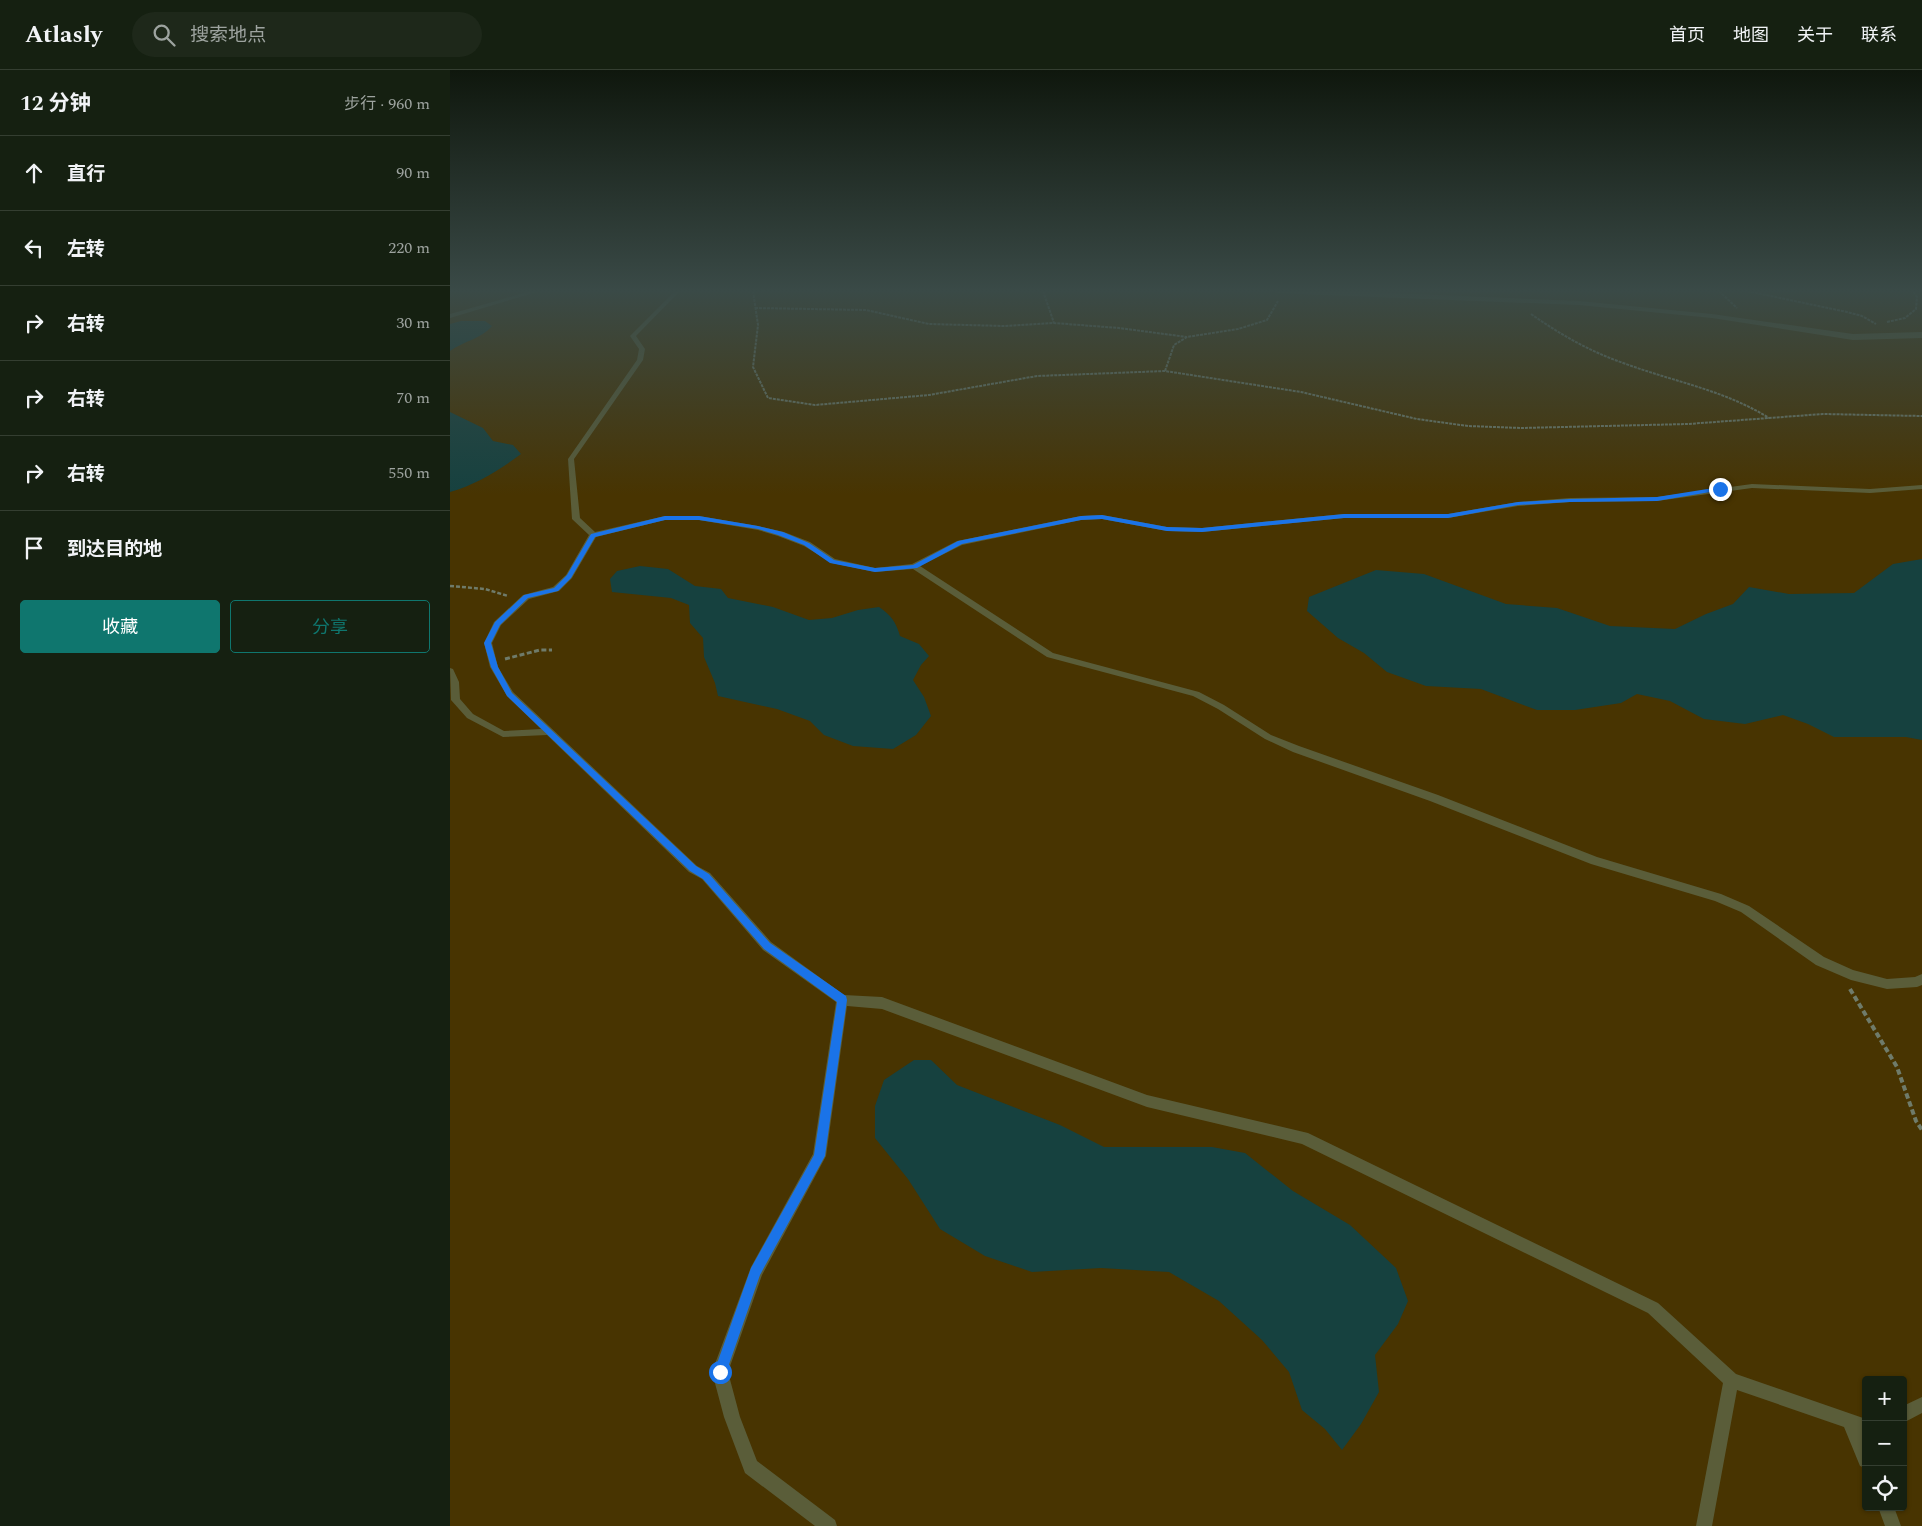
<!DOCTYPE html>
<html lang="zh">
<meta charset="utf-8">
<style>
:root{--surface:#152011;--page:#1e281a;--text:#f1f3f6;--muted:#9da39f;--line:#343e31;--accent:#0f766e}
body{margin:0;font-family:Spectral,"Noto Sans SC",serif;background:var(--page);color:var(--text)}
.controls{position:absolute;right:15px;bottom:15px;display:grid;overflow:hidden;border-radius:5px;box-shadow:0 1px 4px #0004}
.controls button{width:45px;height:45px;display:grid;place-items:center;padding:0;border:0;border-bottom:1px solid var(--line);background:var(--surface);color:var(--text);font:25px sans-serif}
.stop{position:absolute;width:15px;height:15px;margin:-11px;border:4px solid #1a73e8;border-radius:50%;background:#fff}
.stop.end{background:#1a73e8;border-color:#fff;box-shadow:0 1px 5px #0008}
.list{margin:0;padding:0;list-style:none}
h2{display:flex;justify-content:space-between;align-items:center;height:65px;margin:0;padding:0 20px;font-size:21px}
h2 small{font-size:16px;font-weight:400;color:var(--muted)}
.list li{display:grid;grid-template-columns:32px 1fr auto;gap:15px;align-items:center;box-sizing:border-box;height:75px;padding:0 20px;border-top:1px solid var(--line)}
.list b{display:block;font-size:19px;white-space:nowrap}
.list em{font-size:16px;font-style:normal;color:var(--muted)}
.actions{display:flex;gap:10px;padding:15px 20px}
.actions a{flex:1;padding:11px 0;border:1px solid var(--accent);border-radius:5px;text-align:center;font-size:18px;color:var(--accent)}
.actions .main{background:var(--accent);color:#fff}
.icon{flex:none;width:28px;height:28px;fill:none;stroke:currentColor;stroke-width:2;stroke-linecap:round;stroke-linejoin:round}
.map{position:relative;flex:none;width:1472px;height:1456px;overflow:hidden}
header{display:flex;align-items:center;gap:30px;box-sizing:border-box;height:70px;padding:0 25px;background:var(--surface);border-bottom:1px solid var(--line)}
header strong{font-size:24px}
nav{display:flex;gap:28px;margin-inline-start:auto;font-size:18px}
.search{width:350px;height:45px;background:var(--page);display:flex;align-items:center;gap:12px;box-sizing:border-box;padding:0 18px;border-radius:28px;color:var(--muted);font-size:19px}
main{display:flex}
aside{flex:1;background:var(--surface)}
.map>svg:first-child{display:block}
.green{fill:#483401;fill-rule:evenodd}
.water{fill:#16413f}
.lines{fill:none;stroke-linecap:round;stroke-linejoin:round}
.path-far3{stroke:#6f7b6a;stroke-width:2;stroke-dasharray:3 1;stroke-linecap:butt}
.path-far2{stroke:#6f7b6a;stroke-width:2.5;stroke-dasharray:4 2;stroke-linecap:butt}
.path-far1{stroke:#6f7b6a;stroke-width:3;stroke-dasharray:5 2.5;stroke-linecap:butt}
.path{stroke:#6f7b6a;stroke-width:4;stroke-dasharray:5.5 3;stroke-linecap:butt}
.service{fill:#5a5d39;fill-rule:evenodd}
.minor{fill:#5a5d39;fill-rule:evenodd}
.route{fill:#1a73e8}
</style>
<header>
<strong>Atlasly</strong>
<div class="search"><svg class="icon" aria-label="search" viewBox="0 0 24 24"><circle cx="10" cy="10" r="6"/><path d="M15 15l6 6"/></svg>搜索地点</div>
<nav><a>首页</a><a>地图</a><a>关于</a><a>联系</a></nav>
</header>
<main>
<aside>
<h2>12 分钟<small>步行 · 960 m</small></h2>
<ul class="list">
<li><svg class="icon" aria-label="ahead" viewBox="0 0 24 24"><path d="M12 20V5M6 11l6-6 6 6"/></svg><div><b>直行</b></div><em>90 m</em></li>
<li><svg class="icon" aria-label="left" viewBox="0 0 24 24"><path d="M17 20v-9H6M10 6l-5 5 5 5"/></svg><div><b>左转</b></div><em>220 m</em></li>
<li><svg class="icon" aria-label="right" viewBox="0 0 24 24"><path d="M7 20v-9h11M14 6l5 5-5 5"/></svg><div><b>右转</b></div><em>30 m</em></li>
<li><svg class="icon" aria-label="right" viewBox="0 0 24 24"><path d="M7 20v-9h11M14 6l5 5-5 5"/></svg><div><b>右转</b></div><em>70 m</em></li>
<li><svg class="icon" aria-label="right" viewBox="0 0 24 24"><path d="M7 20v-9h11M14 6l5 5-5 5"/></svg><div><b>右转</b></div><em>550 m</em></li>
<li><svg class="icon" aria-label="arrive" viewBox="0 0 24 24"><path d="M6 21V4h12l-3 4 3 4H6"/></svg><div><b>到达目的地</b></div></li>
</ul>
<div class="actions"><a class="main">收藏</a><a>分享</a></div>
</aside>
<div class="map">
<svg width="1472" height="1456" viewBox="0 0 1472 1456">
<rect width="100%" height="100%" fill="#1c2a17"/>
<path class="green" d="M0,221H1472V1456H0ZM1416,1310H1453V1437H1416Z"/>
<path class="water" d="M11,251H35L42,256C31,269 14,271 0,281V254Z
M0,342L33,358L43,371L63,375L71,384C48,401 27,414 0,422Z
M1472,489V670L1456,667H1384L1358,654L1333,645L1295,654L1254,649L1220,631L1187,624L1171,633L1125,640H1087L1031,619L976,616L937,602L914,583L888,568L857,541L859,527L926,500L974,504L1056,534L1107,538L1160,556L1225,559L1256,544L1283,534L1299,517L1339,524L1404,523L1443,494Z
M190,496L218,499L245,516L271,519L278,528L323,537L359,550L382,548L408,540L429,537C441,545 446,552 450,566L469,574L479,586L471,595L463,610L474,627L481,646L466,665L443,679L403,676L374,665L360,651L327,639L268,626L265,613L254,587L253,568L240,553L239,535L221,528L162,522L160,509L167,501Z
M464,990H481L507,1015L610,1055L654,1077H762L795,1083L843,1121L900,1155L946,1198L958,1231L948,1254L925,1285L929,1322L911,1354L892,1380L875,1359L852,1340L839,1302L812,1270L769,1231L719,1202L651,1198L582,1202L535,1186L490,1159L458,1109L425,1068V1036L434,1010Z"/>
<g class="lines">
<path class="path-far3" d="M303,221L308,255L303,297L318,328L365,335L479,325L587,306L715,301L851,322L967,349L1018,356L1071,358L1238,354L1373,344L1472,346
M593,221L604,253
M1269,221L1287,238
M1297,221L1397,242L1412,246L1426,254
M305,238L416,240L479,254L554,256L604,253L669,258L737,267
M1081,244C1111,265 1141,282 1176,294C1225,312 1274,320 1319,348
M1437,252L1455,248L1466,239L1467,227L1463,221
M715,301L724,275L737,267L788,259L817,250L828,231"/>
<path class="path-far2" d="M0,516L35,519L58,526"/>
<path class="path-far1" d="M55,589L90,580H102"/>
<path class="path" d="M1400,919L1447,997L1466,1051L1472,1060"/>
<path class="service" d="M81,221H90L0,248V244Z
M225,221H230L186,266L195,279L193,290L124,389L130,448L145,462L215,446H249L308,456L334,462L360,472L385,489L425,498L462,494L507,471L631,446L652,445L717,457L752,458L894,444H998L1068,432L1120,428L1207,427L1302,414L1420,419L1472,415V419L1420,423L1302,418L1207,431L1120,432L1068,436L998,448H894L752,462L717,461L652,449L631,450L512,475L470,496L603,583L749,622L774,635L821,665L849,676L988,725L1147,787L1271,824L1299,836L1374,887L1403,900L1437,909L1465,907L1472,904V915L1467,917L1437,919L1401,910L1366,895L1291,842L1265,831L1141,794L980,731L843,682L815,669L768,639L743,626L597,587L463,499L425,502L382,493L354,476L328,466L308,460L249,450H215L146,467L122,508L109,521L79,529L51,555L42,573L48,597L63,622L247,796L260,803L321,872L394,925L432,927L697,1025L858,1063L1208,1233L1286,1304L1416,1349V1365L1413,1364L1416,1371V1398L1410,1396L1394,1357L1287,1320L1262,1456H1246L1273,1313L1198,1243L852,1074L697,1037L432,939L397,936L376,1086L312,1205L278,1302L290,1347L307,1391L385,1450L387,1456H365L295,1403L274,1347L262,1302L301,1197L363,1084L386,932L313,880L252,809L239,802L97,665L53,667L17,648L1,630L0,598L3,599L9,612L10,629L23,644L54,661L91,659L57,626L40,597L34,573L44,552L73,525L103,517L116,505L139,465L122,449L118,389L187,290L189,279L180,266Z
M1472,1327V1343L1453,1353V1336Z
M1428,1437H1444L1451,1456H1435Z"/>
<path class="minor" d="M823,221H895L1129,231L1262,244L1403,264L1472,262V268L1403,270L1262,248L1129,235L827,223Z"/>
</g>
<linearGradient id="sky" x2="0" y2="1"><stop stop-color="#0f170d"/><stop offset="0.52" stop-color="#3a4a47"/><stop offset="1" stop-color="#3a4a47" stop-opacity="0"/></linearGradient>
<rect width="1472" height="425" fill="url(#sky)"/>
<path class="route" d="M1270,417L1272,420L1207,431L1120,432L1068,435L998,448H894L752,462L717,461L652,449L631,450L512,474L467,498L425,502L380,493L354,475L328,465L308,459L249,450H215L145,467L121,508L108,521L78,528L50,555L41,573L48,597L62,623L246,796L259,804L320,873L396,926L397,930L375,1086L310,1205L275,1306L270,1308L266,1306L264,1302L301,1198L364,1085L387,932L314,879L253,809L240,801L57,626L41,597L34,573L45,552L74,525L104,518L117,505L141,464L215,446H249L308,456L333,462L359,473L384,490L425,498L463,495L508,471L631,446L652,445L717,457L752,458L894,444H998L1068,432L1120,429L1207,427Z"/>
</svg>
<div class="controls">
<button>+</button>
<button>−</button>
<button><svg class="icon" aria-label="locate" viewBox="0 0 24 24"><circle cx="12" cy="12" r="6"/><path d="M12 2v4M12 18v4M2 12h4M18 12h4"/></svg></button>
</div>
<div class="stop" style="left:270px;top:1302px"></div>
<div class="stop end" style="left:1270px;top:419px"></div>
</div>
</main>
